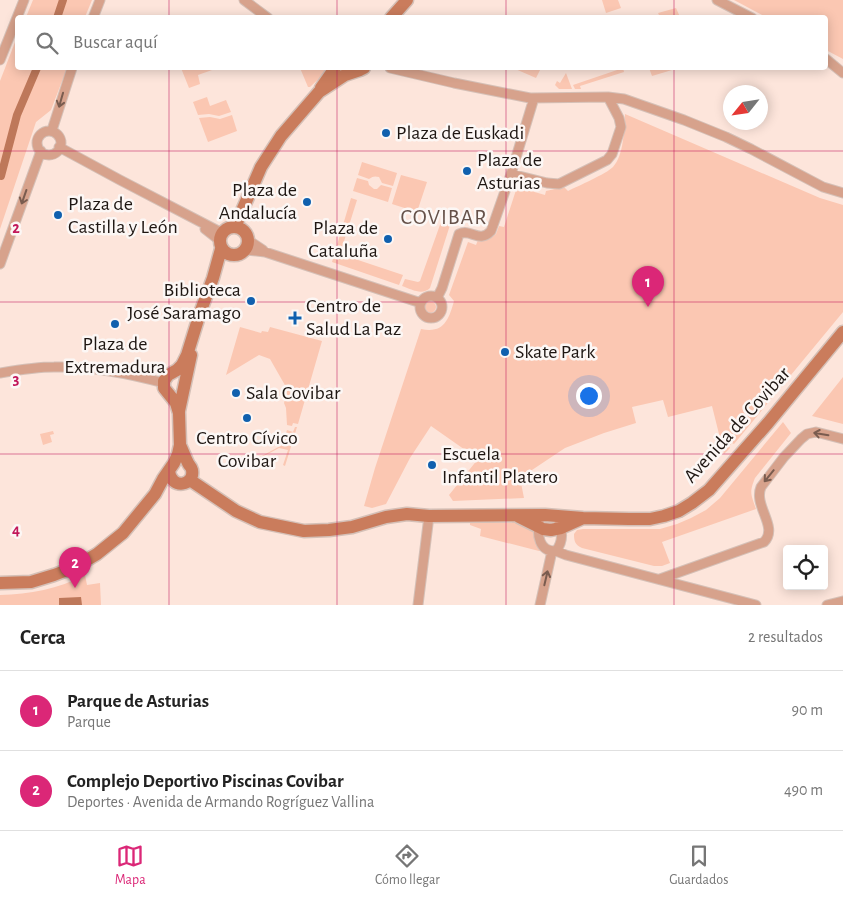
<!DOCTYPE html>
<html lang="es">
<meta charset="utf-8">
<style>
:root{--surface:#fff;--page:#f2f2f2;--text:#222;--muted:#767676;--line:#e0e0e0;--accent:#db2777}
body{margin:0;font-family:"Alegreya Sans",sans-serif;background:var(--page);color:var(--text)}
.controls{position:absolute;right:15px;bottom:15px;display:grid;overflow:hidden;border-radius:5px;box-shadow:0 2px 12px #0003}
.controls button{width:45px;height:45px;display:grid;place-items:center;padding:0;border:0;border-bottom:1px solid var(--line);background:var(--surface);color:var(--text);font:25px sans-serif}
.compass{position:absolute;left:723px;top:85px;width:45px;height:45px;border-radius:50%;background:var(--surface);box-shadow:0 2px 12px #0003;rotate:240deg}
.you{position:absolute;left:588px;top:395px;width:18px;height:18px;margin:-12px;border:4px solid #fff;border-radius:50%;background:#1a73e8;box-shadow:0 0 0 8px #1a73e833}
.badge{display:grid;place-items:center;width:32px;height:32px;border-radius:50%;background:var(--accent);color:#fff;font-size:16px;font-weight:700}
.pin{position:absolute;translate:-50% -41px;filter:drop-shadow(0 1px 2px #0008)}
.pin::after{content:'';position:absolute;top:26px;width:18px;height:15px;background:inherit;clip-path:polygon(0 0,100% 0,50% 100%)}
.list{margin:0;padding:0;list-style:none}
h2{display:flex;justify-content:space-between;align-items:center;height:65px;margin:0;padding:0 20px;font-size:21px}
h2 small{font-size:16px;font-weight:400;color:var(--muted)}
.list li{display:grid;grid-template-columns:32px 1fr auto;gap:15px;align-items:center;box-sizing:border-box;height:80px;padding:0 20px;border-top:1px solid var(--line)}
.list b{display:block;font-size:19px;white-space:nowrap}
.list p{margin:0;font-size:16px;white-space:nowrap;color:var(--muted)}
.list em{font-size:16px;font-style:normal;color:var(--muted)}
.icon{flex:none;width:28px;height:28px;fill:none;stroke:currentColor;stroke-width:2;stroke-linecap:round;stroke-linejoin:round}
.map{position:relative;flex:none;width:843px;height:605px;overflow:hidden}
.search{position:absolute;background:var(--surface);box-shadow:0 2px 12px #0003;left:15px;right:15px;top:15px;height:55px;display:flex;align-items:center;gap:12px;box-sizing:border-box;padding:0 18px;border-radius:5px;color:var(--muted);font-size:19px}
.sheet{height:225px;background:var(--surface)}
nav{display:flex;justify-content:space-around;align-items:center;box-sizing:border-box;height:70px;border-top:1px solid var(--line);background:var(--surface);font-size:14px;color:var(--muted)}
nav a{display:grid;justify-items:center;gap:2px}
nav .on{color:var(--accent)}
.map>svg:first-child{display:block}
.green{fill:#fbc7b2}
.water{fill:#be785a}
.lines{fill:none;stroke-linecap:round;stroke-linejoin:round}
.canal{stroke:#be785a;stroke-width:8}
.street-casing{stroke:#d5c0b7;stroke-width:11}
.secondary-casing{stroke:#d5c0b7;stroke-width:15}
.street{stroke:#d7a28c;stroke-width:9}
.secondary{stroke:#ca7c5c;stroke-width:12}
.oneway{stroke:#7a5c4f}
.grid{fill:none;stroke:#c2185b;stroke-width:1;stroke-opacity:0.55}
.poi-dot{fill:#1060ae;stroke:#fcf7f5;stroke-width:2}
.labels{text-anchor:middle;dominant-baseline:central;stroke-width:5;stroke-linejoin:round;paint-order:stroke}
.poi-label{font-size:20px;fill:#1e1612;stroke:#fcf7f5;text-anchor:start}
.street-label{font-size:20px;fill:#1e1612;stroke:#fcf7f5}
.quarter-label{font-size:22px;letter-spacing:1px;fill:#655149;stroke:#fcf7f5}
.grid-label{font-size:16px;text-anchor:middle;font-weight:bold;fill:#c2185b;stroke:#fcf7f5;stroke-width:5;stroke-linejoin:round;paint-order:stroke}
</style>
<div class="map">
<svg width="843" height="605" viewBox="0 0 843 605">
<rect width="100%" height="100%" fill="#fde5db"/>
<path class="green" d="M33,0H92L85,17H26Z
M602,0H618L621,8L606,13Z
M734,0H843V59L826,50V18L766,17Z
M676,8L680,17H660L658,13Z
M17,37L18,68H67L51,110L36,122L0,229V81Z
M181,68H211L212,70L198,75L200,84L189,88Z
M300,68H324L325,73L310,87H308Z
M513,68H541L536,78Z
M623,68L624,72L580,86L581,89H575L573,85Z
M649,68L672,70L652,76Z
M566,73L572,89H559L555,85L557,81L560,83Z
M207,97L210,106L226,100L231,112L219,116L209,114L198,115L193,102Z
M625,114L820,198L843,205V312L734,444L732,443L729,446L730,448L724,454L712,406L668,417L663,400L632,407L636,423L604,433L565,448L520,478L524,498L453,501L449,495L478,459L431,426L410,458L386,504L372,508L364,506L375,468L421,329C444,334 449,319 454,301L449,295L468,242L476,245L478,240H488L496,234L499,226L504,227L517,187L545,195L546,191L564,187L568,191C578,186 606,174 613,167C624,155 624,130 625,114Z
M232,115L237,131L208,142L199,118L210,117L220,119Z
M362,162L397,173L393,186L382,183L379,177C375,176 373,176 369,179L358,175Z
M401,175L427,182L417,212L392,204Z
M357,178L368,181L369,185L374,189H377L381,185L392,188L388,202L353,191Z
M351,198L357,200L340,254L403,275L399,285L332,262Z
M441,222L450,225L430,288C422,296 411,289 402,286L405,279L418,282L420,281Z
M424 307a6 6 0 1 1 12 0a6 6 0 1 1-12 0Z
M240,327L261,333L262,331L268,332L270,327L322,341L298,424L293,423L292,426L287,425L286,408L284,403L286,396L282,390L286,387L270,359L259,355L226,375Z
M843,377V424L812,416Z
M783,422L791,433L755,478C749,493 751,494 756,509L662,542L670,563L662,566H654L582,548C575,545 574,541 574,534L577,530L583,529H660L677,524L691,518L706,510L720,498Z
M295,427H297L285,466L283,465L288,450L279,448L264,456L265,465L261,464L262,456L282,445L287,430L293,432Z
M53,431L54,434L50,435L52,442L43,445L40,434Z
M513,520C538,524 530,533 542,550L539,551L480,536L481,529L470,525V521L512,523Z
M85,575L87,585L100,583L101,605H0V595C30,594 58,589 85,575Z"/>
<path class="water" d="M81,597L82,605H59V598Z"/>
<g class="lines">
<path class="canal" d="M57,18L63,0
M1,176L17,115L37,68"/>
<g class="street-casing">
<path id="street" d="M244,0L268,18
M717,0L752,18
M93,18L100,0
M826,59L843,73
M0,60L24,0
M390,68L454,83L530,98L608,97L624,99L684,120L726,137L751,149L823,187L843,193
M51,131L53,127L72,68
M37 143a12 12 0 1 1 24 0a12 12 0 1 1-24 0Z
M59,147L120,180L222,233
M511,174L547,183L559,184L607,160L612,154L621,127L619,118L608,97
M205,229L219,240
M248,240L263,250
M246,250L265,252L421,303
M0,264L41,151
M420 307a11 11 0 1 1 22 0a11 11 0 1 1-22 0Z
M437,298L442,288L459,234C471,228 479,244 491,231L511,174L534,98
M0,373C18,370 36,367 54,367C90,366 128,373 164,383
M539,522C537,535 539,552 556,551C563,542 563,533 559,523
M556,551L566,555L756,605
M660,579L764,542C779,527 753,506 761,487L784,457L801,439L807,434L816,432L843,439
M418,605L429,516
M540,605L552,551
M827,605L843,601"/>
</g>
<g class="secondary-casing">
<path id="secondary" d="M391,18L407,0
M321,88L335,68
M220 241a14 14 0 1 1 28 0a14 14 0 1 1-28 0Z
M235,227L261,167L281,136L319,92L345,75L360,70L364,68
M179,411L191,355
M169,471C171,490 195,486 192,470C191,466 190,467 188,463C185,457 183,451 180,445
M190,480L236,511L260,522L304,531L329,530L352,527L386,517L407,514L429,516L545,515L583,518L629,519H650L664,516L679,511L692,503L709,490L768,423L843,332
M519,517L543,529L551,530L561,528L581,519
M0,583L31,582L54,575L75,567L97,554L123,533L155,494L163,479L174,463L178,454L180,445L179,413L176,403L164,388V381L168,375L177,370L182,365L187,355L200,313L213,278L221,249"/>
</g>
<use href="#street" class="street"/>
<use href="#secondary" class="secondary"/>
</g>
<defs><path id="oneway-shaft" d="M-6 0H5M1.5-3L5.5 0L1.5 3" fill="none" stroke-width="1.6" stroke-linecap="round" stroke-linejoin="round" transform="scale(1.25)"/></defs>
<g class="oneway">
<use href="#oneway-shaft" transform="translate(61 100) rotate(106)"/>
<use href="#oneway-shaft" transform="translate(24 197) rotate(109)"/>
<use href="#oneway-shaft" transform="translate(821 434) rotate(-171)"/>
<use href="#oneway-shaft" transform="translate(769 476) rotate(129)"/>
<use href="#oneway-shaft" transform="translate(546 578) rotate(-77)"/>
</g>
<path class="grid" d="M169,0V18M337,0V18M506,0V18M674,0V18M169,68V605M337,68V605M506,68V605M674,68V605M0,151H843M0,302H843M0,454H843"/>
<g class="poi-dot">
<circle cx="386" cy="133" r="5"/>
<circle cx="467" cy="171" r="5"/>
<circle cx="307" cy="202" r="5"/>
<circle cx="58" cy="215" r="5"/>
<circle cx="388" cy="239" r="5"/>
<circle cx="251" cy="301" r="5"/>
<path d="M292.5 310.5h5v5h5v5h-5v5h-5v-5h-5v-5h5z"/>
<circle cx="115" cy="324" r="5"/>
<circle cx="505" cy="352" r="5"/>
<circle cx="236" cy="393" r="5"/>
<circle cx="247" cy="418" r="5"/>
<circle cx="432" cy="465" r="5"/>
</g>
<g class="labels">
<g class="poi-label">
<text x="396" y="133">Plaza de Euskadi</text>
<text x="477" y="160">Plaza de<tspan x="477" dy="23">Asturias</tspan></text>
<text x="297" y="190" text-anchor="end">Plaza de<tspan x="297" dy="23">Andalucía</tspan></text>
<text x="68" y="204">Plaza de<tspan x="68" dy="23">Castilla y León</tspan></text>
<text x="378" y="228" text-anchor="end">Plaza de<tspan x="378" dy="23">Cataluña</tspan></text>
<text x="241" y="290" text-anchor="end">Biblioteca<tspan x="241" dy="23">José Saramago</tspan></text>
<text x="306" y="306">Centro de<tspan x="306" dy="23">Salud La Paz</tspan></text>
<text x="115" y="344" text-anchor="middle">Plaza de<tspan x="115" dy="23">Extremadura</tspan></text>
<text x="515" y="352">Skate Park</text>
<text x="246" y="393">Sala Covibar</text>
<text x="247" y="438" text-anchor="middle">Centro Cívico<tspan x="247" dy="23">Covibar</tspan></text>
<text x="442" y="454">Escuela<tspan x="442" dy="23">Infantil Platero</tspan></text>
</g>
<g class="street-label">
<text transform="translate(737 425) rotate(-48)">Avenida de Covibar</text>
</g>
<g class="quarter-label">
<text x="444" y="217">COVIBAR</text>
</g>
</g>
<g class="grid-label">
<text x="16" y="233">2</text>
<text x="16" y="384">3</text>
<text x="16" y="535">4</text>
</g>
</svg>
<div class="controls">
<button><svg class="icon" aria-label="locate" viewBox="0 0 24 24"><circle cx="12" cy="12" r="6"/><path d="M12 2v4M12 18v4M2 12h4M18 12h4"/></svg></button>
</div>
<svg class="compass" viewBox="-18 -18 36 36"><path d="M0-13l5 13h-10z" fill="#e53935"/><path d="M0 13l5-13h-10z" fill="#767676"/></svg>
<div class="you"></div>
<div class="pin badge" style="left:648px;top:307px">1</div>
<div class="pin badge" style="left:75px;top:588px">2</div>
<div class="search"><svg class="icon" aria-label="search" viewBox="0 0 24 24"><circle cx="10" cy="10" r="6"/><path d="M15 15l6 6"/></svg>Buscar aquí</div>
</div>
<section class="sheet">
<h2>Cerca<small>2 resultados</small></h2>
<ul class="list">
<li><span class="badge">1</span><div><b>Parque de Asturias</b><p>Parque</p></div><em>90 m</em></li>
<li><span class="badge">2</span><div><b>Complejo Deportivo Piscinas Covibar</b><p>Deportes · Avenida de Armando Rogríguez Vallina</p></div><em>490 m</em></li>
</ul>
</section>
<nav>
<a class="on"><svg class="icon" aria-label="map" viewBox="0 0 24 24"><path d="M3 6l6-2 6 2 6-2v14l-6 2-6-2-6 2zM9 4v14M15 6v14"/></svg>Mapa</a>
<a><svg class="icon" aria-label="directions" viewBox="0 0 24 24"><path d="M12 3l9 9-9 9-9-9zM9 14v-3h6M13 9l2 2-2 2"/></svg>Cómo llegar</a>
<a><svg class="icon" aria-label="saved" viewBox="0 0 24 24"><path d="M7 4h10v16l-5-4-5 4z"/></svg>Guardados</a>
</nav>
